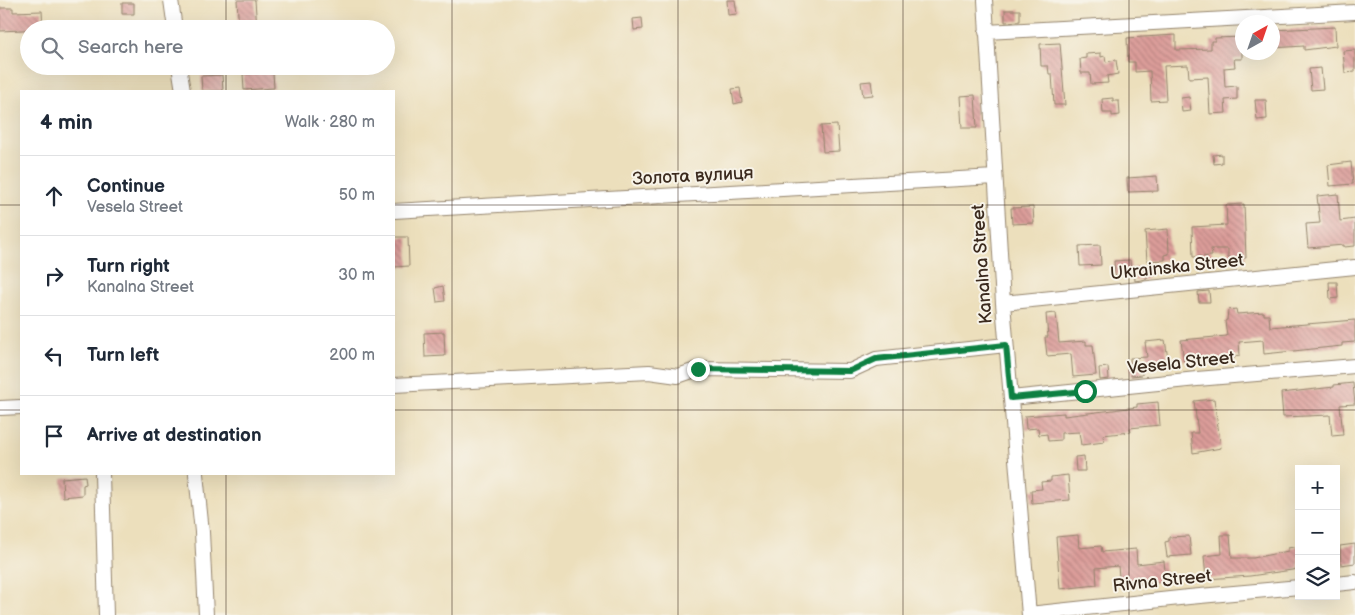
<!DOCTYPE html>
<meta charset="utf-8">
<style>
:root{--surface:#fff;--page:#f2f2f3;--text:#1f2937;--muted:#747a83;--line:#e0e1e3}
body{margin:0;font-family:"Balsamiq Sans",sans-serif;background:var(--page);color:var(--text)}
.controls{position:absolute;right:15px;bottom:15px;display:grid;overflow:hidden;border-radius:0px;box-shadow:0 5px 20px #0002}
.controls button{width:45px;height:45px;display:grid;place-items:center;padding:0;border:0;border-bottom:1px solid var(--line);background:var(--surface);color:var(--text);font:25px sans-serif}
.compass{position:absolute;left:1235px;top:15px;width:45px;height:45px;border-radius:50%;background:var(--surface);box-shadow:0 5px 20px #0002;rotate:40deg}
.stop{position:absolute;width:15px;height:15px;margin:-11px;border:4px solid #0b8043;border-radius:50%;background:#fff}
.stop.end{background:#0b8043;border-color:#fff;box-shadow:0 1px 5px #0008}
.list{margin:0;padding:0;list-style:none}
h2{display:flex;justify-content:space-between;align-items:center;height:65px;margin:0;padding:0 20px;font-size:21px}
h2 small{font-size:16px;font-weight:400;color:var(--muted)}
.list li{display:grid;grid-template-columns:32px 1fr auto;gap:15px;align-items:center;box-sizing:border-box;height:80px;padding:0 20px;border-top:1px solid var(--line)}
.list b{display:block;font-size:19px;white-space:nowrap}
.list p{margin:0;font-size:16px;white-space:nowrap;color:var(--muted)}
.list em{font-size:16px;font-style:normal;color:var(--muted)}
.icon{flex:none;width:28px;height:28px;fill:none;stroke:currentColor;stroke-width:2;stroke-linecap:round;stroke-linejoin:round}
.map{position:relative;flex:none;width:1355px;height:615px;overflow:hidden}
.search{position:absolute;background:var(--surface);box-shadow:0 5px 20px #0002;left:20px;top:20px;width:375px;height:55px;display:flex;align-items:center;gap:12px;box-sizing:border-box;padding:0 18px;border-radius:28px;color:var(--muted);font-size:19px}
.panel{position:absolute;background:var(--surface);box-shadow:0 5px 20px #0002;left:20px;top:90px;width:375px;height:385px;border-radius:0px}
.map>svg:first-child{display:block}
.building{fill:url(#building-back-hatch)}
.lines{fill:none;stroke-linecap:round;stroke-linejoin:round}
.minor-casing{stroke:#94846d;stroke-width:16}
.minor{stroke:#fff;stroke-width:14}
.route{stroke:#0b8043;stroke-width:6}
.grid{fill:none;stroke:#3b2a1e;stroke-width:1;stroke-opacity:0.55}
.labels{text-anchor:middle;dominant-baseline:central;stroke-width:4;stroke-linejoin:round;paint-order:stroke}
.street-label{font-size:18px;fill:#3b2a1e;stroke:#f7f3e8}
</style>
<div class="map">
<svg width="1355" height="615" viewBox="0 0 1355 615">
<defs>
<pattern id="building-back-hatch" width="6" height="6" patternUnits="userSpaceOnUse" patternTransform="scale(1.25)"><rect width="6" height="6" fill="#dc9d9a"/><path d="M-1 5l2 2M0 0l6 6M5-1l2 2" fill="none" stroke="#b4807d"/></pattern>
</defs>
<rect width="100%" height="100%" fill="#f7f3e8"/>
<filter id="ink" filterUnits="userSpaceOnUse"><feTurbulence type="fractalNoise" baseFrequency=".02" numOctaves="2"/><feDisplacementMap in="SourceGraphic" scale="10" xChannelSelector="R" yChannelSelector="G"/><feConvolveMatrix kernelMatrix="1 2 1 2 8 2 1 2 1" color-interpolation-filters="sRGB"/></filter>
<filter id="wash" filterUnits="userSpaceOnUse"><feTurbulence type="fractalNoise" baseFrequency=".0096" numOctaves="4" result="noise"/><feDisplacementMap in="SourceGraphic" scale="20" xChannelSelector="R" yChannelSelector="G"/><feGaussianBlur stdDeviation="1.12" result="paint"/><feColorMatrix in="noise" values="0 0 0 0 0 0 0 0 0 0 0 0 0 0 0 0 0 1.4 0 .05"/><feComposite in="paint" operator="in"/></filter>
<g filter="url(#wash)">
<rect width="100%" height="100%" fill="#ecdfbc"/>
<g id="blocks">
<path class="building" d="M237,0H255L257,29H239Z
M727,0H735L737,14L728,15Z
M122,3H134V14H122Z
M0,8H13V12L42,11L43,29L0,31Z
M1005,10H1020V21L1005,22Z
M642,18L643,29L634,30L633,19Z
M1335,27L1336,46L1304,50V46L1272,48V30Z
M1176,35V50L1211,49V41H1215V38L1242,37V59H1234L1235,67L1224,68L1225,87L1237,86V99L1225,100L1226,113L1210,114L1208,77L1189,78L1188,65L1164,66L1166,100L1151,101L1150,71L1135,72V62H1128L1127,38Z
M1060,43L1065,105H1054L1052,74H1049L1048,66H1041L1040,44Z
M1355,50V72L1345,73L1343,51Z
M1101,53V57L1105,56L1106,62L1116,60L1118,74L1107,76L1108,83L1091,84L1090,73H1081L1080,59L1086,58V54Z
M1321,68L1323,89L1311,90L1309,69Z
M273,73L274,88L244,90L243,74Z
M222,75L223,91H202L201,76Z
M871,81L873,95L863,96L861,82Z
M740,88L742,102L734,104L732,89Z
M975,95L977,128H962L960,96Z
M1189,97L1191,111L1182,112L1181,98Z
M1113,98V101H1119L1120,115L1112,116V113H1103L1102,99Z
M1255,100H1266L1267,119L1257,120Z
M837,125L839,151L823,152L821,126Z
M1222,154V163L1214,164L1213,155Z
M1351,162L1353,184L1330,186L1328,165Z
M1157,176L1158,191L1128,192L1127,178Z
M1338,194L1340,221L1355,219V246L1344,247V245L1308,248L1306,224L1320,223L1317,196Z
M1244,204L1246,258H1228V249H1211L1212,256L1193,257L1192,227L1227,225L1226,205Z
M1033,207L1034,223L1012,224L1011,208Z
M1168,229L1169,254L1165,255V260L1147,261L1145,231Z
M394,237H408L409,266L394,267Z
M1100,245L1101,265L1080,266L1079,246Z
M1130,260L1131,274L1115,275L1114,261Z
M1134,267H1147V279L1135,281Z
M1329,282H1337L1338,298L1330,299Z
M443,286L445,301L437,302L435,288Z
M1209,291L1210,302H1199L1198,292Z
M1236,309L1237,314L1264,312V315H1269L1270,327L1355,320V342L1342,343V346L1264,354L1263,340L1239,342L1240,355L1234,356L1235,358L1216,360L1215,357L1184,361L1181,340L1227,336L1225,321L1227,320L1228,310Z
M1056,313L1059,343L1086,341V345H1093L1096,375L1073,377L1071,354L1047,356L1045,337H1048L1046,314Z
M444,332L445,356L425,357L424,333Z
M1165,340L1169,365L1142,368V375L1131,376L1130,358L1147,357L1145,342Z
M1108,367L1109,379L1100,380L1099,368Z
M1353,383L1355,404L1340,405L1343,435L1332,436L1330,415L1283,417L1281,393L1334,387V385Z
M1214,399L1221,448L1193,453L1191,433H1198L1194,401Z
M1158,402L1160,425L1130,428L1131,432L1103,435L1104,442L1081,445L1079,432L1061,433V440L1048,441L1047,434L1039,435L1038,428L1026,429L1025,416L1064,413V416L1137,407V404Z
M1084,456L1085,471H1076L1075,457Z
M1068,475L1070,500L1032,503L1031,490L1042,489L1041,482L1051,481V477Z
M85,476L86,484L83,485V495L63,497L62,478Z
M1078,535L1079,548L1101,546L1102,552L1136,549L1137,564L1164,561L1166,581L1120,587L1118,566L1096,568L1097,585L1060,589L1056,537Z
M1221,535H1230L1232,558H1253L1288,551V548L1299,546V569L1250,576L1206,579L1204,556L1222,554Z
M1189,536L1191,555L1167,557L1165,542L1169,541V537Z
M1355,544V563L1341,565L1340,546Z"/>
</g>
</g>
<g filter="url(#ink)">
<use href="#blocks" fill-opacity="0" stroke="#94846d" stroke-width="1"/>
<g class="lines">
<g class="minor-casing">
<path id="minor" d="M171,0L175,29
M985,0L1003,303L1029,615
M986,32L1355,12
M179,66L183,91
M394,211L995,177
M1003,303L1355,267
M394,385L649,372L678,376L698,369L850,371L876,359L1006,345
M1011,398L1197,379L1355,366
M0,408L21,407
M102,474L106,615
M196,474L202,532L206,615
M1336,584L1355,582
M1029,614L1189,597L1299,587"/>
</g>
<use href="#minor" class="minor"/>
</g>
</g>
<g class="lines" filter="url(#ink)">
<path class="route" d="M698,369L850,371L876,359L1006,345L1011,398L1085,391"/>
</g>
<path class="grid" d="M226,0V29M452,0V615M678,0V615M903,0V615M1129,0V615M226,66V91M0,205H21M394,205H1355M0,410H21M394,410H1355M226,474V615"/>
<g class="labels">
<g class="street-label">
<text transform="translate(693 176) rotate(-3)">Золота вулиця</text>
<text transform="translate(982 264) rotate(-94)">Kanalna Street</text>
<text transform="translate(1177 267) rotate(-6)">Ukrainska Street</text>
<text transform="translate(1181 363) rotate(-6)">Vesela Street</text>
<text transform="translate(1162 581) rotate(-6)">Rivna Street</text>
</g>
</g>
</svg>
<div class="controls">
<button>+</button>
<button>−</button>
<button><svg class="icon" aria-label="layers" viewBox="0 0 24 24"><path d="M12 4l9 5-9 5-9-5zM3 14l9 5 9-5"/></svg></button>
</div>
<svg class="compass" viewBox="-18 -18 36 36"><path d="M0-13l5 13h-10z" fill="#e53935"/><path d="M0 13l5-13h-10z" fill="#747a83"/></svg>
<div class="stop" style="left:1085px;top:391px"></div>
<div class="stop end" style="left:698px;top:369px"></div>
<div class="search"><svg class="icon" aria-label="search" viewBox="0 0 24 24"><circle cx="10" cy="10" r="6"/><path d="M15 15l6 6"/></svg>Search here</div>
<section class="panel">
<h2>4 min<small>Walk · 280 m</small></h2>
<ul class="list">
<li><svg class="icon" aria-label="ahead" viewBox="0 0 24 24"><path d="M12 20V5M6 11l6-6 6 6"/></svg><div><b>Continue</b><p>Vesela Street</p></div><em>50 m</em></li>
<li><svg class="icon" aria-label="right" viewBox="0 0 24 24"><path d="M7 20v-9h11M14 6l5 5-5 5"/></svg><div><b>Turn right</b><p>Kanalna Street</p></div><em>30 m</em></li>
<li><svg class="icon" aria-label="left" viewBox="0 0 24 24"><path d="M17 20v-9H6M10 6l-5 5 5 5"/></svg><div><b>Turn left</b></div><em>200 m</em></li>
<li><svg class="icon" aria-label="arrive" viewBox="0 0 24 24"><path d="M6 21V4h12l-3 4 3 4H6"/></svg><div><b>Arrive at destination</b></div></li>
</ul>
</section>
</div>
